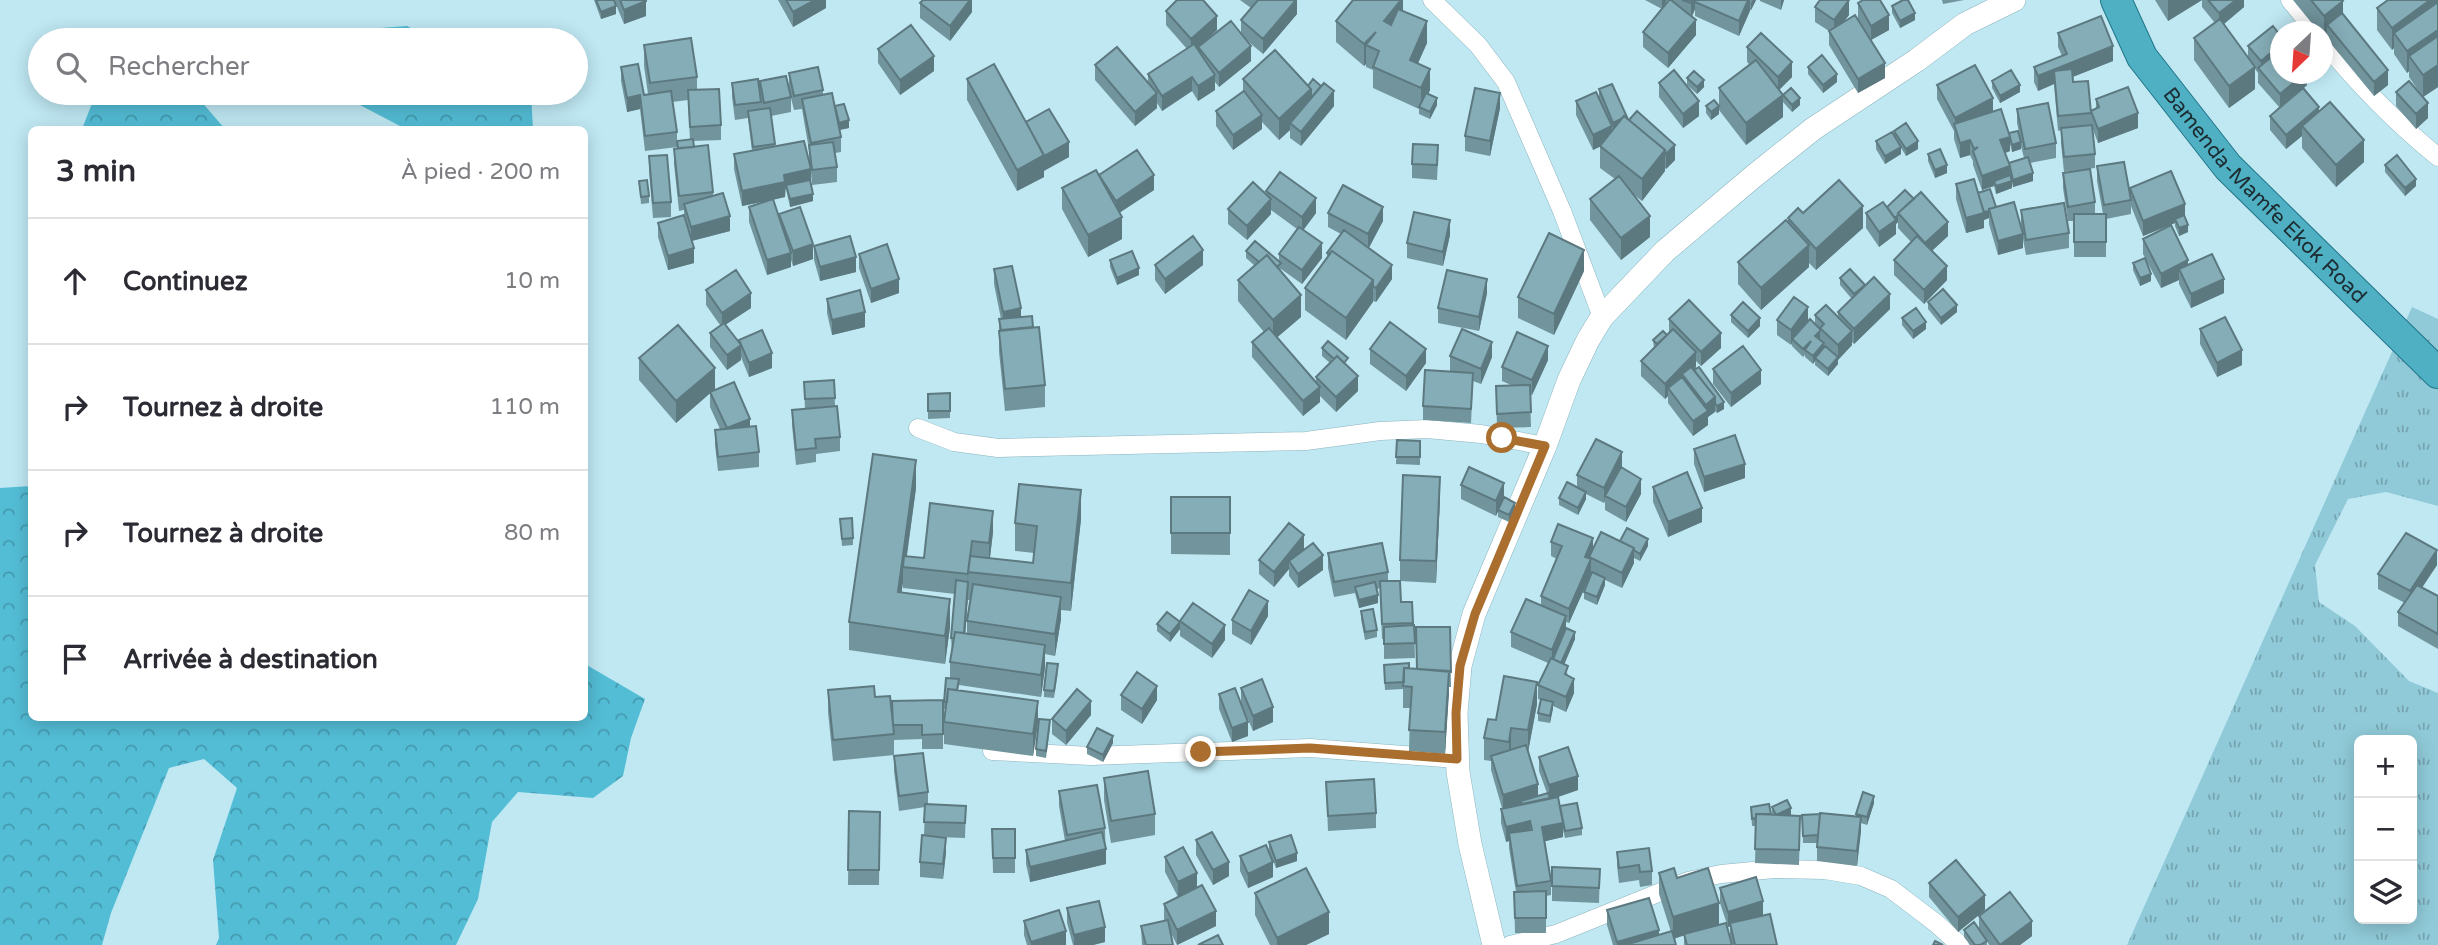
<!DOCTYPE html>
<html lang="fr">
<meta charset="utf-8">
<style>
:root{--surface:#fff;--page:#f7f7f7;--text:#2b2b33;--muted:#7c7c81;--line:#e1e1e2}
body{margin:0;font-family:"Varela Round",sans-serif;background:var(--page);color:var(--text)}
.controls{position:absolute;right:21px;bottom:21px;display:grid;overflow:hidden;border-radius:10px;box-shadow:0 4px 18px #0003}
.controls button{width:63px;height:63px;display:grid;place-items:center;padding:0;border:0;border-bottom:2px solid var(--line);background:var(--surface);color:var(--text);font:35px sans-serif}
.compass{position:absolute;left:2270px;top:21px;width:63px;height:63px;border-radius:50%;background:var(--surface);box-shadow:0 4px 18px #0003;rotate:205deg}
.stop{position:absolute;width:21px;height:21px;margin:-16px;border:5px solid #aa6f2f;border-radius:50%;background:#fff}
.stop.end{background:#aa6f2f;border-color:#fff;box-shadow:0 2px 7px #0008}
.list{margin:0;padding:0;list-style:none}
h2{display:flex;justify-content:space-between;align-items:center;height:91px;margin:0;padding:0 28px;font-size:30px}
h2 small{font-size:23px;font-weight:400;color:var(--muted)}
.list li{display:grid;grid-template-columns:46px 1fr auto;gap:21px;align-items:center;box-sizing:border-box;height:126px;padding:0 28px;border-top:2px solid var(--line)}
.list b{display:block;font-size:26px;white-space:nowrap}
.list em{font-size:23px;font-style:normal;color:var(--muted)}
.icon{flex:none;width:38px;height:38px;fill:none;stroke:currentColor;stroke-width:2;stroke-linecap:round;stroke-linejoin:round}
.map{position:relative;flex:none;width:2438px;height:945px;overflow:hidden}
.search{position:absolute;background:var(--surface);box-shadow:0 4px 18px #0003;left:28px;top:28px;width:560px;height:77px;display:flex;align-items:center;gap:18px;box-sizing:border-box;padding:0 24px;border-radius:38px;color:var(--muted);font-size:26px}
.panel{position:absolute;background:var(--surface);box-shadow:0 4px 18px #0003;left:28px;top:126px;width:560px;height:595px;border-radius:10px}
.map>svg:first-child{display:block}
.grass{fill:url(#grass-tufts);fill-rule:evenodd}
.forest{fill:url(#forest-crowns)}
.lines{fill:none;stroke-linecap:round;stroke-linejoin:round}
.minor-casing{stroke:#8cb4be;stroke-width:19}
.tertiary-casing{stroke:#8cb4be;stroke-width:24}
.trunk-casing{stroke:#217587;stroke-width:32}
.minor{stroke:#fff;stroke-width:18}
.tertiary{stroke:#fff;stroke-width:23}
.trunk{stroke:#4fb0c4;stroke-width:30}
.wall{fill:#72959d;fill-rule:evenodd}
.shaded-wall{fill:#5d7980}
.building{fill:#85adb7;stroke:#5d7980;stroke-width:2}
.route{stroke:#aa6f2f;stroke-width:9}
.labels{text-anchor:middle;dominant-baseline:central;stroke-width:5;stroke-linejoin:round;paint-order:stroke}
.street-label{font-size:21px;fill:#1c2c31;stroke:#fff}
</style>
<div class="map">
<svg width="2438" height="945" viewBox="0 0 2438 945">
<defs>
<pattern id="grass-tufts" width="24" height="20" patternUnits="userSpaceOnUse" patternTransform="scale(1.75)"><rect width="24" height="20" fill="#90cad8"/><path d="M3 7l-1-3M5 7V3M7 7l1-3M15 17l-1-3M17 17v-4M19 17l1-3" fill="none" stroke="#75a4b0"/></pattern>
<pattern id="forest-crowns" width="20" height="18" patternUnits="userSpaceOnUse" patternTransform="scale(1.75)"><rect width="20" height="18" fill="#53bdd6"/><path d="M2 6a3 3 0 1 1 6 0M12 15a3 3 0 1 1 6 0" fill="none" stroke="#449aae"/></pattern>
</defs>
<rect width="100%" height="100%" fill="#bfe8f3"/>
<path class="grass" d="M2412,307L2438,319V506L2386,492L2348,499L2315,565L2319,602L2355,626L2409,681L2438,693V945H2127ZM2359,740H2412V919H2359Z"/>
<path class="forest" d="M407,26L434,40H356L367,29Z
M96,93H194L225,129H82Z
M337,93H531L533,129H401L400,126Z
M31,486L32,718H584L585,664L645,699L631,738L623,776L593,798L518,792L492,822L478,899L456,945H216L219,938L213,860L237,788L204,759L169,768L111,913L102,945H0V488Z"/>
<g class="lines">
<g class="minor-casing">
<path id="minor" d="M1432,0L1478,45L1506,82L1562,211L1602,317
M2290,0L2316,32
M2322,40C2357,83 2395,122 2438,157
M918,428L954,442L998,448L1306,441L1380,431L1427,429L1481,434L1545,446
M992,751L1091,756L1310,748L1457,759
M1510,945L1556,934L1688,881L1721,874L1774,869L1825,870L1861,876L1891,889L1937,924L1960,945"/>
</g>
<g class="tertiary-casing">
<path id="tertiary" d="M1494,945L1470,844L1458,772L1456,713L1460,666L1474,614L1545,446L1569,380L1588,340L1602,317L1665,251L1754,176L1813,129L1917,60L1965,24L2014,0"/>
</g>
<g class="trunk-casing">
<g id="trunk">
<path id="s1" d="M2116,0L2142,57L2228,167L2438,373"/>
</g>
</g>
<use href="#minor" class="minor"/>
<use href="#tertiary" class="tertiary"/>
<use href="#trunk" class="trunk"/>
</g>
<path class="wall" d="M594,0H614L616,14L601,19Z
M614,0H646V16L624,24Z
M778,0H826V8L793,27Z
M972,0V12L950,41L920,18V3Z
M1240,0H1297V14L1263,54L1244,38L1251,61L1219,87L1215,82V90L1198,101L1192,91L1162,111L1157,103V108L1135,126L1095,80V65L1148,83V74L1187,49L1166,25V11L1217,30L1197,49L1198,51V47L1241,34V20L1251,8Z
M1403,0V11L1427,43L1418,63L1430,90L1428,94L1437,105L1430,119L1419,114V109L1373,88V70L1366,67V64L1364,66L1336,42V21Z
M1645,0H1667L1663,8L1668,2V0H1756L1751,10H1750L1739,36L1695,16V9L1692,17L1696,35L1668,68L1643,47V32L1662,9Z
M1760,0H1784L1781,10L1760,1Z
M1942,0H1964L1943,4Z
M2155,0H2202L2168,21Z
M2202,0H2244V7L2224,24L2248,58V46L2280,74H2307V85L2303,89L2319,112L2364,162L2336,187L2302,148V136L2286,149L2270,130V116L2279,107L2258,83V73L2255,69V89L2229,108L2194,60V38L2215,23L2202,7Z
M2293,0H2342L2343,16L2388,85L2374,96L2327,39V36L2324,38L2322,36V32H2319Z
M2438,0V87L2423,97L2428,118L2416,129L2396,106V92L2422,96L2409,77V71L2407,73L2394,54V48L2392,50L2377,30V8Z
M1858,3L1889,30L1871,40L1885,78L1858,93L1829,45V31L1815,22V7L1849,15L1844,21L1858,18Z
M1892,6L1915,20L1900,28L1892,13Z
M2058,33L2113,61L2072,77L2073,82L2091,113V125V111L2096,109V99L2138,128L2098,143L2092,127L2095,154V168L2064,172L2061,143V130L2058,131L2054,84L2038,91L2034,82V67L2062,56L2058,47Z
M644,45L697,77V90L721,125V140L693,141L694,147L713,192V196L730,231L692,241L694,263L668,270L658,237V223L684,218V210L679,211L674,164V149H677V141L690,140L688,100L672,102L677,132V147L645,151L640,109L627,112L621,81V67L644,95L648,94L644,66Z
M1747,47L1792,77L1779,90L1783,117L1746,145L1719,110V88L1750,65L1747,62Z
M878,49L934,71L900,95L878,63Z
M1808,67L1837,82L1823,93L1808,74Z
M789,73L823,90V95L835,107L849,128L839,130L841,137V152L835,153L837,167V182L812,185L811,172V183L813,201L790,207L786,189H785V197L773,200L779,219V214L813,259L793,266L791,260V267L767,275L749,222V207L772,200L742,206L734,169V154L752,151L748,118L735,120L732,97V83L760,91V81L789,87ZM791,98L794,110L802,109L809,150L810,166L775,146L771,116L791,112Z
M1687,78L1704,87L1697,94L1687,85Z
M967,79L1026,122L1069,157L1044,170V177L1017,191L967,100Z
M1243,79L1308,86L1334,106L1301,146L1290,138V130L1279,140L1262,122V129L1233,150L1216,126V111L1243,92Z
M1992,81L2020,92L2000,103L1992,88Z
M1659,83L1699,116L1683,128L1659,97Z
M1937,85L1993,111L2009,134L2019,132L2017,123V109L2056,143V158L2030,163L2033,181L2013,187L2012,183V188L1996,194L1994,186L1982,190L1973,165V161L1970,155L1960,158L1954,139V131L1937,99ZM2010,144L2012,152L2021,149V146L2024,158L2009,163L2005,153L2010,151Z
M1599,89L1627,119L1675,160L1666,169L1665,168V171L1642,201L1633,194L1650,237L1621,260L1590,220V199L1615,179L1600,168V146L1593,150L1576,115V101L1599,98Z
M1783,95L1800,105L1792,112L1783,102Z
M1706,106L1719,114L1711,120L1706,113Z
M1500,108L1490,156L1465,151V136Z
M1894,131L1918,149L1906,156L1901,148V154L1885,164L1876,149V141L1894,136Z
M1928,154L1947,173L1935,178L1928,161Z
M649,156L671,202V217L653,218L649,171Z
M1438,160L1437,180L1412,178V164Z
M2385,165L2416,186L2405,196L2385,172Z
M2097,166L2130,193V188L2185,218L2188,232L2179,236L2175,226V223L2143,236L2131,206V214L2106,219V257H2074V221H2068L2063,188V173L2095,202V214H2103L2097,181Z
M1099,175L1154,190L1119,213L1122,239L1088,257L1062,209V188Z
M639,181L649,196V203L641,204Z
M1956,184L1978,193L2021,227V210L2069,233V248L2026,255L2023,239V248L1998,255L1989,224V218L1984,220V228L1966,233L1956,199Z
M1266,191L1316,213L1303,230L1322,258L1302,284L1281,269L1280,270L1301,317L1277,337L1316,382V377L1330,363L1322,356V348L1348,366L1358,391L1336,412L1320,396V402L1303,416L1252,357V342L1264,332L1238,301V280L1254,265L1246,258V251L1279,261V254L1297,229L1271,210V214L1247,240L1228,224V209L1266,194Z
M1887,207L1948,236L1932,251L1947,280L1924,304L1894,275V260L1911,242L1898,228V222L1896,224V234L1879,247L1866,228V213Z
M1328,213L1383,221L1369,248L1392,279L1376,302L1373,301L1346,340L1305,310V288L1327,257V253L1341,234L1328,227Z
M1803,213L1863,228L1816,270L1809,263V267L1761,310L1738,284V262L1788,221V218Z
M1450,235L1443,266L1407,258V243Z
M2143,239L2188,265L2224,293L2191,308L2179,284V280L2161,288L2143,254Z
M814,246L856,272L820,281L814,260Z
M859,254L899,293L871,303L859,268Z
M1110,260L1139,275L1117,285L1110,267Z
M2133,263L2151,281L2140,286L2133,270Z
M1155,265H1203L1165,294L1155,280Z
M994,269L1021,317L1033,327L1045,385V407L1005,411L999,352V319H1001L994,284Z
M1584,271L1554,335L1518,318V297Z
M1840,278L1865,285L1890,309L1854,344L1852,342V345L1838,360V364L1828,376L1815,365V361L1813,364L1805,357V355L1803,357L1792,346V343L1791,345L1777,335V320L1808,322L1815,324V315L1838,317V312L1852,299L1840,285Z
M706,290L751,308L725,325L739,343V340L772,368L749,377L741,357V360L727,370L710,347V333L720,325L706,305Z
M1487,293L1479,331L1438,323V308Z
M827,299L865,327L832,335L827,313Z
M1928,302L1957,312L1941,325L1928,309Z
M1731,315L1760,326L1748,338L1731,322Z
M1902,318L1926,329L1913,339L1902,325Z
M1669,319L1721,348L1701,366L1696,361V367L1694,370L1724,409L1717,413L1715,411L1708,417V425L1693,436L1668,403V396L1665,399L1641,376V361L1654,348L1653,340L1667,335L1669,332Z
M2200,329L2242,365L2217,377L2200,344Z
M1370,349L1426,363L1406,391L1370,364Z
M1450,356L1492,357L1481,384L1473,381L1471,423L1423,420V406L1453,372L1450,371Z
M639,358L715,389L712,391L750,426L759,452V467L718,471L715,445V430L720,429L710,407V393L676,423L639,380Z
M1548,360L1532,395L1530,394L1531,427L1497,428L1496,386L1511,385L1502,381V367Z
M1713,369L1761,384L1731,407L1713,384Z
M834,380L835,406L840,437V451L816,454V462L796,465L792,425V410L805,409L804,382Z
M950,393V418L928,419V394Z
M1397,440L1420,441V465L1396,464Z
M1694,449L1745,478L1704,492L1694,464Z
M1622,467L1641,494L1626,522L1605,510V501L1604,503L1586,494V499L1578,515L1559,505V498L1577,487V475Z
M1461,485L1515,510L1509,522L1498,517V511L1496,516L1461,499Z
M1653,487L1702,522L1668,537L1653,502Z
M916,488L907,556L924,558L993,532L990,558L1033,563L1034,553L1015,551V523L1081,519L1071,611L1061,610V619L1055,656L1045,654V667L1041,697L959,685L958,690L1038,723L1033,756L944,744V722L946,709H944V702L950,678V662L952,652L951,638L955,594L903,588V582L901,592L950,627L945,664L849,650V622ZM968,593V600H970L967,621V634H965Z
M1171,497H1230V555L1171,554Z
M1440,498L1436,583L1400,581V560Z
M840,519L853,538V545L842,546Z
M1620,541L1648,546L1640,561L1634,558V563L1622,588L1605,580V585L1597,605L1584,599V592L1592,573H1591L1569,623L1566,622V629L1575,639L1564,664L1574,693L1566,712L1553,706L1550,723L1538,721V713L1541,700L1538,699V685L1548,663L1511,647V632L1541,605V596L1557,559L1551,556V542L1593,550Z
M1304,550L1323,570L1298,588L1289,576V569L1274,587L1259,574V560Z
M1328,553L1388,572V581L1401,602H1412L1413,626L1414,625L1415,658L1384,659V639H1382L1380,588L1377,589L1378,603L1359,608L1355,593L1334,597L1328,568Z
M2437,565L2422,588L2438,596V649L2398,626V612L2405,603L2378,589V574Z
M1361,611L1377,630V637L1365,640L1361,619Z
M1268,616L1251,645L1232,634V620Z
M1180,622L1225,640L1212,658L1180,636V629L1170,642L1157,631V624Z
M1450,627L1451,687H1449L1445,754L1409,751L1410,708H1403V689L1385,690L1384,672L1409,668L1417,669Z
M1058,672L1054,698L1044,697V690Z
M1241,688L1273,722L1253,731L1241,703Z
M828,690L875,697L892,716L943,700V749H922V739L894,740V755L833,761L828,712Z
M1219,694L1248,736L1232,742L1219,709Z
M1121,695L1157,700L1142,724L1121,710Z
M1537,704L1528,752L1538,796L1547,793L1539,771V757L1578,790L1558,797L1560,807L1582,828V835L1565,838L1563,830V837L1545,841L1551,881V895L1546,896V933H1515L1514,892H1516L1509,848V841L1506,842L1501,823V809L1502,808L1491,770V761L1484,760V738L1496,720Z
M1091,715L1066,745L1052,734V719Z
M1050,728L1046,758L1036,756V749Z
M1113,743L1103,762L1087,754V747Z
M894,756L928,792V804L966,806L965,838L937,837L946,852L943,879L920,877V862L924,836L925,807L899,811L894,771Z
M1104,778L1155,814V835L1111,843L1104,800Z
M1326,782L1376,813V828L1328,831Z
M1059,791L1105,828L1106,864L1030,882L1026,864V850L1065,841L1059,806Z
M1874,803L1867,825L1861,823L1857,866L1817,861V843H1803L1802,815L1856,817V814Z
M1751,807L1772,814V807L1791,815L1800,830L1799,865L1755,863L1756,826H1752Z
M849,811L880,812L879,885H848Z
M992,829H1015V873H993Z
M1196,840L1229,876L1213,885L1196,855Z
M1269,842L1297,861L1276,868L1269,850Z
M1183,847L1178,897L1165,872V857Z
M1617,852L1652,871V885L1640,887L1639,880L1619,883L1617,866Z
M1240,856L1273,877L1248,888L1240,871Z
M1600,869L1599,903L1552,901V886Z
M1659,873L1677,878L1719,924L1732,945H1684V935L1674,939L1676,945H1613L1607,925V910L1659,935L1671,932L1659,894Z
M1929,883L1985,910L1958,932L1929,897Z
M1720,888L1763,915L1777,945H1732L1730,938V926L1728,927L1720,903Z
M1255,893L1329,934L1306,945H1270L1255,915Z
M1164,904L1216,926L1177,945L1170,931L1173,945H1142L1141,926L1165,921L1164,919Z
M1067,908L1105,942L1093,945H1073L1067,923Z
M1979,916L2032,936L2020,945H1989L1987,941V945H1970L1964,937V930L1979,928Z
M1024,921L1066,945H1027L1024,935Z"/>
<path class="shaded-wall" d="M815,0H826V8L793,27V12Z
M970,0H972V12L950,41V26Z
M1297,0V14L1263,54V39Z
M1401,0H1403V19L1384,42V21Z
M1662,0H1667L1662,9Z
M1692,0H1698L1695,2V9L1691,18V3Z
M1748,0H1750V11L1739,36V21Z
M1753,0H1756L1751,10V3Z
M1781,0H1784L1781,10Z
M1849,0V15L1834,35V20Z
M2168,0H2202L2168,21Z
M2236,0H2244V7L2219,28V13Z
M2430,0H2438V16L2394,33V48L2392,50V28Z
M646,1V16L624,24V10Z
M2343,1V23L2327,25V36L2324,38V16Z
M616,6V14L601,19V12Z
M1915,13V20L1900,28V21Z
M1889,15V30L1871,40V26Z
M1217,16V30L1191,54V39Z
M1696,20V35L1668,68V53Z
M1427,21V43L1410,81V60Z
M2438,30V51L2409,56V71L2407,73V51Z
M1376,32L1366,45V64L1364,66V44Z
M2280,45V60L2261,71V61Z
M1251,46V61L1219,87V73Z
M2113,46V61L2055,84L2054,71V84L2038,91V76Z
M934,56V71L900,95V80Z
M1792,62V77L1778,91V77Z
M1885,63V78L1858,93V79Z
M2438,65V87L2423,97V75Z
M2255,67V89L2229,108V86Z
M1430,69V90L1422,108L1421,107V88Z
M2388,70V85L2374,96V82Z
M1837,74V82L1823,93V85Z
M2304,74H2307V85L2280,108V94Z
M1215,75V90L1198,101V86Z
M1192,77V91L1162,111V96Z
M1704,80V87L1697,94V87Z
M2020,85V92L2000,103V96Z
M1311,89V111L1290,123V130L1279,140V119Z
M1334,91V106L1301,146V132Z
M1157,93V108L1135,126V112Z
M1500,93V108L1490,156V141Z
M640,95V109L627,112V98Z
M1783,95V117L1746,145V123Z
M1437,98V105L1430,119V112Z
M1800,98V105L1792,112V105Z
M1993,98V113L1955,128V118Z
M1699,101V116L1683,128V114Z
M2428,103V118L2416,129V114Z
M1719,106V114L1711,120V112Z
M2319,107V121L2302,126V136L2286,149V135Z
M2138,113V128L2098,143V129Z
M1262,115V129L1233,150V135Z
M1627,117V132L1613,137V123Z
M849,120V128L839,130V123Z
M1612,126V141L1593,150V135Z
M2010,137V151L2000,155V140Z
M1970,140V155L1960,158V143Z
M2364,140V162L2336,187V165Z
M1918,141V149L1906,156V149Z
M1069,142V157L1044,171V156Z
M2021,142V149L2012,152V145Z
M1675,145V160L1666,169V154Z
M1901,147V154L1885,164V156Z
M1665,150V171L1642,201V179Z
M1044,155V177L1017,191V170Z
M1947,165V173L1935,178V170Z
M2010,166V180L1994,181V186L1982,190V176Z
M811,169V184L786,185L785,197L742,206V191L784,175Z
M2033,173V181L2013,187V180Z
M1154,175V190L1116,215V201Z
M2416,179V186L2405,196V188Z
M2012,181V188L1996,194V186Z
M813,194V201L790,207V199Z
M1316,198V213L1302,232V217Z
M1271,199V214L1247,240V226Z
M2185,204V219H2175V223L2143,236V221Z
M1863,206V228L1816,270V249Z
M1383,207V221L1368,249V234Z
M1989,211V218L1984,220V228L1966,233V218Z
M1898,215V222L1896,224V234L1879,247V232Z
M730,216V231L691,241V227Z
M1650,216V237L1621,260V238Z
M1122,217V239L1088,257V235Z
M1450,220V235L1443,266V252Z
M1948,222V236L1925,257V243Z
M2188,225V232L2179,236V228Z
M2023,234V248L1998,255V241Z
M1322,243V258L1302,284V270Z
M813,244V259L793,266V251Z
M1809,245V267L1761,310V288Z
M694,248V263L668,270V256Z
M1203,250V265L1165,294V279Z
M1584,250V271L1554,335V314Z
M791,253V267L767,275V260Z
M856,257V272L820,281V267Z
M2188,260V275L2179,269V280L2161,288V274Z
M1392,265V279L1376,302V288Z
M1947,266V280L1924,304V290Z
M1139,268V275L1117,285V278Z
M2151,274V281L2140,286V278Z
M899,279V293L871,303V289Z
M1487,279V293L1479,331V317Z
M2224,279V293L2191,308V294Z
M1373,280V302L1346,340V318Z
M751,293V308L722,327V313Z
M1890,294V309L1854,344V329Z
M1301,295V317L1273,341V320Z
M1957,305V312L1941,325V318Z
M1808,307V322L1792,339V343L1791,345V330Z
M1021,308V323L1003,327V312Z
M865,312V327L832,335V320Z
M1760,318V326L1748,338V331Z
M1926,322V329L1913,339V331Z
M1820,331V338L1815,344V336Z
M1852,331V345L1838,360V345Z
M1721,333V348L1701,366V352Z
M1492,342V357L1481,384V369Z
M1824,343V351L1815,358V361L1813,364V356Z
M741,345V360L727,370V355Z
M1548,346V360L1532,395V380Z
M1426,349V363L1406,391V376Z
M2242,350V365L2217,377V363Z
M1696,352V367L1685,378L1682,374V382L1668,388V396L1665,399V384Z
M772,353V368L749,377V363Z
M1838,357V364L1828,376V369Z
M715,368V389L676,423V401Z
M1761,370V384L1731,407V393Z
M1358,376V391L1336,412V397Z
M1320,387V402L1303,416V401Z
M1715,397V412L1708,417V425L1693,436V421L1706,412V405Z
M1724,402V409L1717,413V406Z
M750,419V434L727,428Z
M1622,452V467L1607,497L1605,496L1604,503V488Z
M916,460V488L905,567H903V582L898,620V592Z
M1745,464V478L1704,492V477Z
M1440,477V498L1436,583V561Z
M1641,479V494L1626,522V507Z
M1504,483V498L1496,516V501Z
M1081,490V519L1071,611V583Z
M1586,492V499L1578,515V508Z
M1515,503V510L1509,522V515Z
M1702,508V522L1668,537V522Z
M993,511V532L989,565V543Z
M1304,535V550L1289,561V569L1274,587V572Z
M1593,538V553L1589,562L1585,557Z
M1648,539V546L1640,561V554Z
M1634,548V563L1622,588V573Z
M2437,550V565L2410,605V591Z
M1323,555V570L1298,588V574Z
M1591,559V574L1569,623V609Z
M968,572V596L964,653V639Z
M1605,578V585L1597,605V597Z
M1378,595V603L1359,608V600Z
M1061,597V619L1055,656V634Z
M950,599V627L945,664V636Z
M1268,601V616L1251,645V631Z
M1566,616V631L1552,664V650Z
M1180,622V629L1170,642V634Z
M1225,625V640L1212,658V644Z
M1575,632V639L1561,672V664Z
M1045,645V667L1041,697V675Z
M1449,671V693L1445,754V732Z
M1574,679V693L1566,712V697Z
M1537,682V704L1528,752V730Z
M1157,686V700L1142,724V709Z
M1038,701V723L1033,756V734Z
M1091,701V715L1066,745V731Z
M1553,702V709L1550,723V716Z
M1273,707V722L1253,731V716Z
M1248,722V736L1232,742V728Z
M1511,728V749L1509,764V742Z
M1113,736V743L1103,762V755Z
M1578,776V790L1549,800V785Z
M1538,784V799L1521,801V804L1503,809V795Z
M1874,796V803L1867,825V817Z
M1791,808V815H1776Z
M1861,817V832L1857,866V851Z
M1530,821V836L1509,833V841L1506,842V827Z
M1563,823V837L1542,842V827Z
M946,838V852L943,879V864Z
M1106,849V864L1030,882V867Z
M1297,853V861L1276,868V861Z
M1229,862V876L1213,885V870Z
M1273,862V877L1248,888V874Z
M1197,873V887L1178,897V882Z
M1985,895V910L1958,932V917Z
M1763,901V915L1728,927V912Z
M1719,903V924L1673,939V917Z
M1216,911V926L1177,945V930Z
M1329,912V934L1306,945H1277V938Z
M2032,921V936L2020,945H2000Z
M1105,927V942L1093,945H1074V935Z
M1659,930V945H1617V942Z
M1066,931V945H1031V942Z"/>
<path class="building" d="M596,0H614L616,6L601,12Z
M620,0H646V1L624,10Z
M786,0H815L793,12Z
M923,0H970L950,26L920,3Z
M1177,0H1203L1217,16L1191,39L1166,11Z
M1258,0H1296L1263,39L1241,20Z
M1353,0H1401L1384,21L1391,25L1398,9L1427,21L1410,60L1430,69L1421,88L1373,67L1379,51L1366,45L1376,32L1364,44L1336,21Z
M1669,0H1671L1696,20L1668,53L1643,32Z
M1682,0H1692L1691,3Z
M1695,0H1748L1739,21L1695,2Z
M1820,0H1849L1834,20L1815,7Z
M1863,0H1880L1889,15L1871,26L1858,3Z
M1903,0H1908L1915,13L1900,21L1892,6Z
M2208,0H2236L2219,13Z
M2311,0H2342L2343,1L2324,16Z
M2388,0H2430L2392,28L2377,8Z
M2438,2V30L2407,51L2394,33Z
M2342,13L2388,70L2374,82L2327,25Z
M1855,15L1885,63L1858,79L1829,31Z
M2101,16L2113,46L2038,76L2034,67L2067,54L2058,33Z
M2220,19L2255,67L2229,86L2194,38Z
M1231,21L1251,46L1219,73L1198,47Z
M911,25L934,56L900,80L878,49Z
M2273,26L2280,35V45L2261,61L2248,46Z
M1761,33L1792,62L1778,77L1747,47Z
M2438,36V65L2423,75L2409,56Z
M691,38L697,77L650,83L644,45Z
M1194,44L1215,75L1198,86L1192,77L1162,96L1148,74Z
M1117,47L1157,93L1135,112L1095,65Z
M1275,50L1311,89L1279,119L1243,79Z
M2280,50V74H2304L2280,94L2258,68Z
M1822,55L1837,74L1823,85L1808,67Z
M1756,60L1783,95L1746,123L1719,88Z
M638,64L644,95L671,91L677,132L645,136L640,95L627,98L621,67Z
M994,64L1044,155L1017,170L967,79Z
M1975,65L1993,98L1955,118L1937,85Z
M818,67L823,90L794,96L789,73Z
M2072,69L2073,82L2088,81L2091,113L2058,116L2054,71Z
M1674,70L1699,101L1683,114L1659,83Z
M2011,70L2020,85L2000,96L1992,81Z
M1694,71L1704,80L1697,87L1687,78Z
M786,76L791,97L764,103L760,81Z
M758,79L761,102L735,105L732,83Z
M1313,79L1321,86L1312,97L1311,96V89L1308,86Z
M2409,81L2428,103L2416,114L2396,92Z
M1324,83L1334,91L1301,132L1290,123Z
M1612,84L1627,117L1624,116L1621,119L1613,123L1599,89Z
M2128,87L2138,113L2098,129L2091,111L2099,107L2096,99Z
M1475,88L1500,93L1490,141L1465,136Z
M1791,88L1800,98L1792,105L1783,95Z
M2303,88L2319,107L2286,135L2270,116Z
M719,89L721,125L690,127L688,90Z
M1244,91L1262,115L1233,135L1216,111Z
M1596,92L1612,126L1593,135L1576,101Z
M832,93L841,137L811,143L802,99Z
M1426,93L1437,98L1430,112L1419,107Z
M1714,100L1719,106L1711,112L1706,106Z
M2330,102L2364,140L2336,165L2302,126Z
M2048,103L2056,143L2025,149L2017,109Z
M844,104L849,120L839,123L835,106Z
M770,108L775,144L753,147L748,111Z
M1049,109L1069,142L1044,156L1026,122Z
M2001,109L2010,137L2000,140L2010,166L1982,176L1973,151L1978,147L1974,149L1970,140L1960,143L1954,124Z
M1637,111L1675,145L1666,154L1665,150L1629,120Z
M1624,116L1665,150L1642,179L1600,146Z
M1906,123L1918,141L1906,149L1894,131Z
M2092,125L2095,154L2064,157L2061,128Z
M2018,131L2021,142L2012,145L2009,133Z
M1892,132L1901,147L1885,156L1876,141Z
M693,139L694,147L678,148L677,141Z
M804,141L811,169L784,175L785,182L742,191L734,154Z
M833,142L837,167L812,170L809,145Z
M1413,144L1438,145L1437,165L1412,164Z
M708,145L713,192L679,196L674,149Z
M1940,149L1947,165L1935,170L1928,154Z
M1137,150L1154,175L1116,201L1099,175Z
M667,155L671,202L653,203L649,156Z
M2397,155L2416,179L2405,188L2385,165Z
M2028,157L2033,173L2013,180L2009,163Z
M2124,162L2131,200L2104,205L2097,166Z
M2090,169L2095,202L2068,207L2063,173Z
M1096,170L1122,217L1088,235L1062,188Z
M2171,171L2185,204L2143,221L2130,188Z
M1280,172L1316,198L1302,217L1266,191Z
M2010,175L2012,181L1996,186L1994,181Z
M1619,176L1650,216L1621,238L1590,199Z
M1974,179L1984,213L1966,218L1956,184Z
M647,180L649,196L641,197L639,181Z
M810,180L813,194L790,199L786,185Z
M1839,180L1863,206L1816,249L1788,218L1798,208L1803,213Z
M1253,182L1271,199L1247,226L1228,209Z
M1343,185L1383,207L1368,234L1328,213Z
M1990,189L1996,207L1989,209V211L1984,212L1978,193Z
M1905,190L1914,199L1898,213L1899,214L1895,218L1887,207Z
M1921,192L1948,222L1925,243L1898,213Z
M723,193L730,216L691,227L684,204Z
M773,199L791,253L767,260L749,207Z
M1883,202L1896,220L1879,232L1866,213Z
M2014,202L2023,234L1998,241L1989,209Z
M2064,203L2069,233L2026,240L2021,210Z
M800,207L813,244L793,251L779,214Z
M1414,212L1450,220L1443,252L1407,243Z
M2074,214H2106V242H2074Z
M684,215L694,248L668,256L658,223Z
M2184,215L2188,225L2179,228L2175,219Z
M1786,220L1809,245L1761,288L1738,262Z
M2171,225L2188,260L2161,274L2143,239Z
M1299,227L1322,243L1302,270L1279,254Z
M1344,230L1392,265L1376,288L1373,286V280L1332,251L1329,254L1327,253Z
M1549,233L1584,250L1554,314L1518,297Z
M850,236L856,257L820,267L814,246Z
M1193,236L1203,250L1165,279L1155,265Z
M1917,236L1947,266L1924,290L1894,260Z
M1255,241L1281,263L1277,267L1267,255L1259,262L1246,251Z
M887,244L899,279L871,289L859,254Z
M1132,251L1139,268L1117,278L1110,260Z
M1332,251L1373,280L1346,318L1305,288Z
M2212,254L2224,279L2191,294L2179,269Z
M1267,255L1301,295L1273,320L1238,280Z
M2145,258L2151,274L2140,278L2133,263Z
M1012,266L1021,308L1003,312L994,269Z
M1850,269L1865,285L1854,294L1840,278Z
M736,270L751,293L722,313L706,290Z
M1447,270L1487,279L1479,317L1438,308Z
M1874,277L1890,294L1854,329L1838,312Z
M1943,289L1957,305L1941,318L1928,302Z
M860,290L865,312L832,320L827,299Z
M1794,297L1808,307L1791,330L1777,320Z
M1689,300L1721,333L1701,352L1669,319Z
M1743,302L1760,318L1748,331L1731,315Z
M1826,305L1852,331L1838,345L1820,328L1824,324L1815,315Z
M1916,308L1926,322L1913,331L1902,318Z
M1032,316L1033,327L1001,330L999,319Z
M2225,317L2242,350L2217,363L2200,329Z
M1810,319L1820,329V331L1815,336L1824,343L1813,356L1805,350L1811,341L1803,349L1792,339Z
M1390,322L1426,349L1406,376L1370,349Z
M724,323L741,345L727,355L710,333Z
M678,325L715,368L676,401L639,358Z
M1039,327L1045,385L1005,389L999,331Z
M1269,328L1320,387L1303,401L1252,342Z
M1462,329L1492,342L1481,369L1450,356Z
M1673,329L1696,352L1665,384L1641,361Z
M762,330L772,353L749,363L739,340Z
M1663,331L1667,335L1657,344L1653,340Z
M1517,332L1548,346L1532,380L1502,367Z
M1328,341L1348,358L1344,363L1337,356L1334,359L1322,348Z
M1743,346L1761,370L1731,393L1713,369Z
M1825,346L1838,357L1828,369L1815,358Z
M1337,356L1358,376L1336,397L1316,377Z
M1691,367L1715,397L1706,405L1682,374Z
M1699,367L1724,402L1717,406L1715,403V397L1694,370Z
M1425,370L1473,373L1471,409L1423,406Z
M1682,377L1708,411L1693,421L1668,388Z
M834,380L835,398L805,399L804,382Z
M734,382L750,419L727,428L710,392Z
M1530,385L1531,412L1497,414L1496,386Z
M950,393V411H928V394Z
M837,406L840,437L815,439L816,448L796,450L792,410Z
M756,426L759,452L718,457L715,430Z
M1735,435L1745,464L1704,477L1694,449Z
M1596,439L1622,452L1604,488L1577,475Z
M1397,440L1420,441V457H1396Z
M873,454L916,460L898,592L950,599L945,636L849,622Z
M1469,467L1504,483L1496,501L1461,485Z
M1621,467L1641,479L1626,507L1605,496Z
M1687,472L1702,508L1668,522L1653,487Z
M1403,475L1440,477L1436,561L1400,560Z
M1567,482L1586,492L1578,508L1559,498Z
M1019,484L1081,490L1071,583L968,572L970,556L1033,563L1037,526L1015,523Z
M1171,497H1230V533H1171Z
M1504,497L1515,503L1509,515L1498,510Z
M930,503L993,511L989,543L972,541L968,574L903,567L904,556L924,558Z
M852,518L853,538L842,539L840,519Z
M1289,523L1304,535L1274,572L1259,560Z
M1558,524L1593,538L1585,557L1591,559L1569,609L1541,596L1562,546L1551,542Z
M1627,528L1648,539L1640,554L1634,550V548L1620,541Z
M1601,532L1634,548L1622,573L1589,557Z
M2406,533L2437,550L2410,591L2378,574Z
M1313,543L1323,555L1298,574L1289,561Z
M1382,543L1388,572L1334,582L1328,553Z
M1592,572L1605,578L1597,597L1584,592Z
M956,580L968,582L964,633L955,632L954,638H951Z
M1380,581H1400L1401,602H1412L1413,623L1382,624Z
M1375,582L1378,595L1359,600L1355,587Z
M973,584L1061,597L1055,634L967,621Z
M2417,585L2438,596V634L2398,612Z
M1249,590L1268,601L1251,631L1232,620Z
M1526,599L1566,616L1552,650L1511,632Z
M1193,603L1225,625L1212,644L1180,621Z
M1373,609L1377,630L1365,632L1361,611Z
M1167,612L1180,622L1170,634L1157,624Z
M1414,625L1415,643L1384,644V627Z
M1416,627H1450L1451,672L1417,669Z
M1566,628L1575,632L1561,663L1553,659Z
M955,632L1045,645L1041,675L950,662Z
M1551,658L1568,666L1565,674L1574,679L1566,697L1538,685Z
M1047,663L1058,664L1054,691L1044,690Z
M1409,663V668H1404V682L1385,683L1384,665Z
M1404,668L1449,671L1445,732L1409,730L1412,687L1403,686Z
M1137,672L1157,686L1142,709L1121,695Z
M1504,676L1537,682L1528,730L1511,728L1509,742L1484,738L1488,719L1496,720Z
M946,678L959,679L957,690L948,689L947,702H944Z
M1262,679L1273,707L1253,716L1241,688Z
M874,686L875,697L890,696L894,734L833,740L828,690Z
M1235,688L1248,722L1232,728L1219,694Z
M948,689L1038,701L1033,734L944,722Z
M1077,689L1091,701L1066,731L1052,719Z
M1541,699L1553,702L1550,716L1538,713Z
M943,700V734L922,735V725H893L892,701Z
M1039,719L1050,720L1046,751L1036,749Z
M1097,728L1113,736L1103,755L1087,747Z
M1526,745L1538,784L1503,795L1491,756Z
M1568,747L1578,776L1549,785L1539,757Z
M923,753L928,792L899,796L894,756Z
M1148,771L1155,814L1111,821L1104,778Z
M1374,779L1376,813L1328,816L1326,782Z
M1097,785L1105,828L1067,835L1059,791Z
M1863,792L1874,796L1867,817L1856,814Z
M1548,793L1550,798L1522,804L1521,801Z
M1558,797L1563,823L1542,827L1551,881L1517,886L1509,833L1532,830L1530,821L1506,827L1501,809Z
M1787,800L1791,808L1776,815L1772,807Z
M1577,803L1582,828L1565,831L1560,806Z
M925,804L966,806L965,823L924,822Z
M1769,804L1771,814H1756V818L1752,819L1751,807Z
M849,811L880,812L879,870H848Z
M1820,813L1861,817L1857,851L1817,847Z
M1756,814L1800,816L1799,850L1755,849Z
M1820,814L1818,835L1803,836L1802,815Z
M992,829H1015V858H993Z
M1102,832L1106,849L1030,867L1026,850Z
M1212,832L1229,862L1213,870L1196,840Z
M922,835L946,838L943,864L920,862Z
M1291,835L1297,853L1276,861L1269,842Z
M1266,845L1273,862L1248,874L1240,856Z
M1183,847L1197,873L1178,882L1165,857Z
M1649,848L1652,871L1640,872L1639,865L1619,868L1617,852Z
M1956,860L1985,895L1958,917L1929,883Z
M1552,867L1600,869L1599,888L1552,886Z
M1306,868L1329,912L1277,938L1255,893Z
M1674,868L1677,878L1708,868L1719,903L1673,917L1659,873Z
M1756,877L1763,901L1728,912L1720,888Z
M1202,885L1216,911L1177,930L1164,904Z
M1546,891V918H1515L1514,892Z
M2010,892L2032,921L2000,945L1979,916Z
M1649,898L1659,930L1617,942L1607,910Z
M1099,901L1105,927L1074,935L1067,908Z
M1059,910L1066,931L1031,942L1024,921Z
M1770,914L1777,945H1735L1730,923Z
M1168,920L1173,945H1146L1141,926Z
M1974,922L1987,941L1980,945H1975L1964,930Z
M1726,923L1732,945H1687L1684,934Z
M1672,931L1676,945H1625Z
M1218,935L1223,945H1198Z
M1935,941L1943,945H1933Z"/>
<g class="lines">
<path class="route" d="M1201,752L1310,748L1457,759L1456,713L1460,666L1475,614L1545,446L1502,438"/>
</g>
<g class="labels">
<g class="street-label">
<text stroke="none"><textPath href="#s1" startOffset="248">Bamenda-Mamfe Ekok Road</textPath></text>
</g>
</g>
</svg>
<div class="controls">
<button>+</button>
<button>−</button>
<button><svg class="icon" aria-label="layers" viewBox="0 0 24 24"><path d="M12 4l9 5-9 5-9-5zM3 14l9 5 9-5"/></svg></button>
</div>
<svg class="compass" viewBox="-18 -18 36 36"><path d="M0-13l5 13h-10z" fill="#e53935"/><path d="M0 13l5-13h-10z" fill="#7c7c81"/></svg>
<div class="stop" style="left:1502px;top:438px"></div>
<div class="stop end" style="left:1201px;top:752px"></div>
<div class="search"><svg class="icon" aria-label="search" viewBox="0 0 24 24"><circle cx="10" cy="10" r="6"/><path d="M15 15l6 6"/></svg>Rechercher</div>
<section class="panel">
<h2>3 min<small>À pied · 200 m</small></h2>
<ul class="list">
<li><svg class="icon" aria-label="ahead" viewBox="0 0 24 24"><path d="M12 20V5M6 11l6-6 6 6"/></svg><div><b>Continuez</b></div><em>10 m</em></li>
<li><svg class="icon" aria-label="right" viewBox="0 0 24 24"><path d="M7 20v-9h11M14 6l5 5-5 5"/></svg><div><b>Tournez à droite</b></div><em>110 m</em></li>
<li><svg class="icon" aria-label="right" viewBox="0 0 24 24"><path d="M7 20v-9h11M14 6l5 5-5 5"/></svg><div><b>Tournez à droite</b></div><em>80 m</em></li>
<li><svg class="icon" aria-label="arrive" viewBox="0 0 24 24"><path d="M6 21V4h12l-3 4 3 4H6"/></svg><div><b>Arrivée à destination</b></div></li>
</ul>
</section>
</div>
